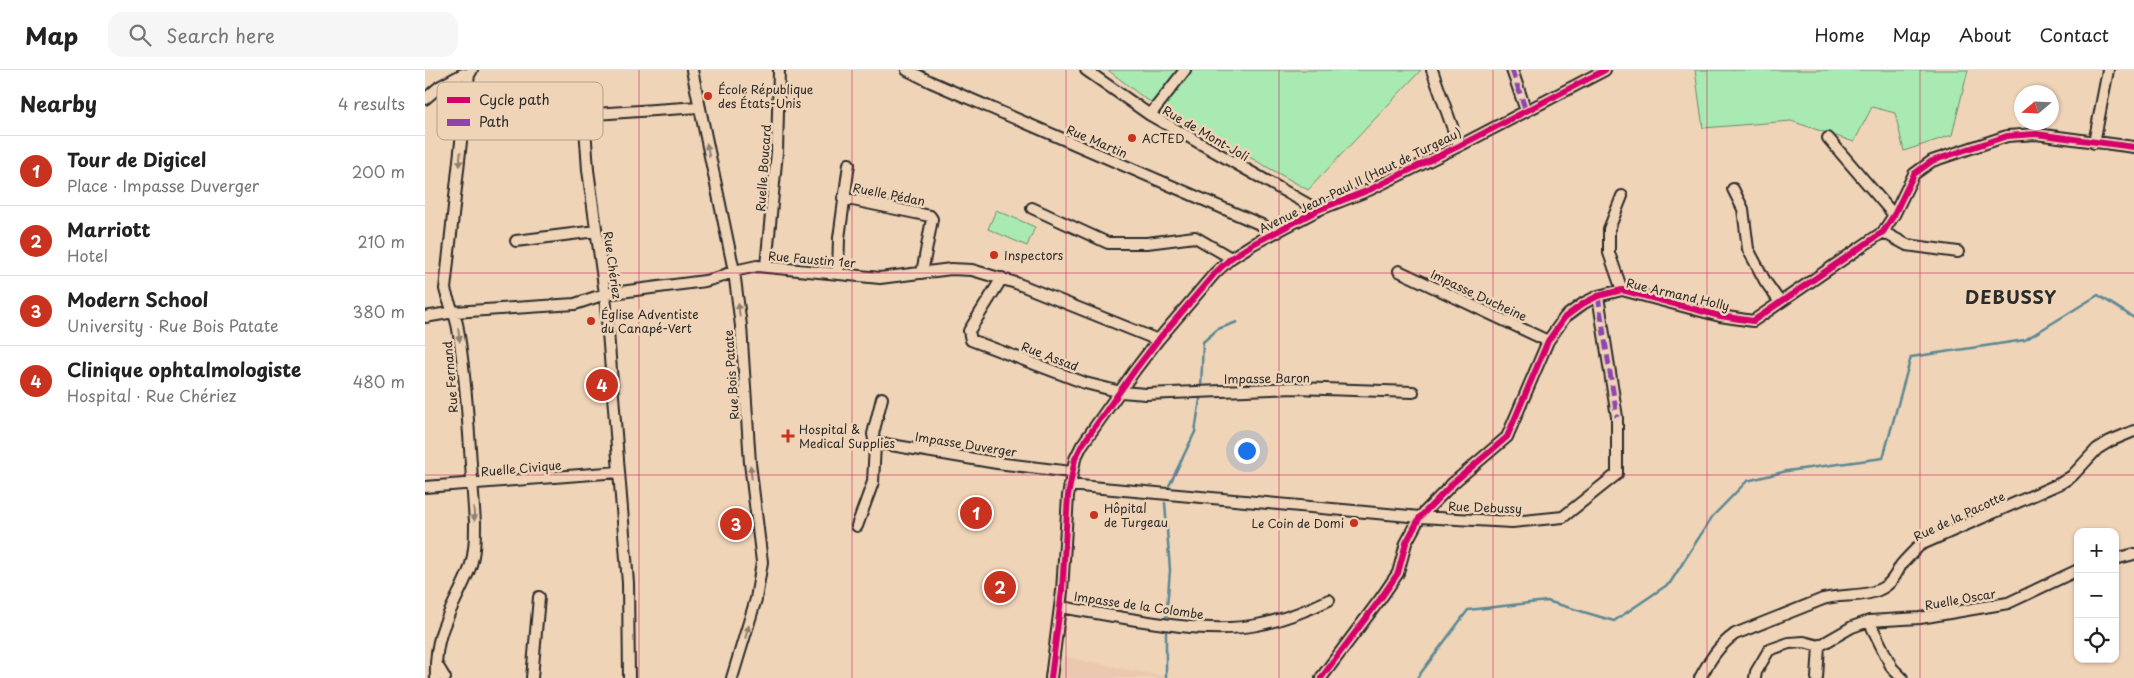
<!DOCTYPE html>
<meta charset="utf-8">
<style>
:root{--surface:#fff;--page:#f6f6f6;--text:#222;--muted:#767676;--line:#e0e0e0;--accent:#c8321e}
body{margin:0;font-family:"Playpen Sans",sans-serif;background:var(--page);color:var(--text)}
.controls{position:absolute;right:15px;bottom:15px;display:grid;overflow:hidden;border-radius:10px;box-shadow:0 1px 4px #0004}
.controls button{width:45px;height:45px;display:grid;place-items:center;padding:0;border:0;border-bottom:1px solid var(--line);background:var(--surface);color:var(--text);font:25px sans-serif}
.compass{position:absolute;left:1589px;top:15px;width:45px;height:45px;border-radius:50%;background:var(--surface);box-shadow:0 1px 4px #0004;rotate:251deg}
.you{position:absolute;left:821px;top:380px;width:18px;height:18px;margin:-12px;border:4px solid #fff;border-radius:50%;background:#1a73e8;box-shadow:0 0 0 8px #1a73e833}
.badge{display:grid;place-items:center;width:32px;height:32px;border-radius:50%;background:var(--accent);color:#fff;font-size:16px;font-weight:700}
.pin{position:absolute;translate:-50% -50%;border:2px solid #fff;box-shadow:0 1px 5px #0006}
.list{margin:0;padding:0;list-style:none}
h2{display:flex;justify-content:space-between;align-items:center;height:65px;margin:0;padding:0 20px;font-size:21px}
h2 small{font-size:16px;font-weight:400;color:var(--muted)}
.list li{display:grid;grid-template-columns:32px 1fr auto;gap:15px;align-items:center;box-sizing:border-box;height:70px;padding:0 20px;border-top:1px solid var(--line)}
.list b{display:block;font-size:19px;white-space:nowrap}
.list p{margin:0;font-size:16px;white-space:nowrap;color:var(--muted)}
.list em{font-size:16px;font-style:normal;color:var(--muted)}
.icon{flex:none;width:28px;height:28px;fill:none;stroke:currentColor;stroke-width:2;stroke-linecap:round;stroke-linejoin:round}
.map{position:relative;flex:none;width:1709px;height:608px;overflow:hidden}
header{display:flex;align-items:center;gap:30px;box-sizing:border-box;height:70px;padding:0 25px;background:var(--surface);border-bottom:1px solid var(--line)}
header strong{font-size:24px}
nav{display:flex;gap:28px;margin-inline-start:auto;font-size:18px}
.search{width:350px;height:45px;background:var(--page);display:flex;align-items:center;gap:12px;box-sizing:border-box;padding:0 18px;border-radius:15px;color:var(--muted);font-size:19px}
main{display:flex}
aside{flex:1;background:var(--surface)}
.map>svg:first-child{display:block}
.built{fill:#ecc8b1}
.green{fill:#a9e9b2;stroke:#6a8a6e}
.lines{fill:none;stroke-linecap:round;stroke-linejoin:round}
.stream{stroke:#5a8894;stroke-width:2.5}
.minor-casing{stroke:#2b2b2b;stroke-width:14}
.minor{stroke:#f0d4b7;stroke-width:10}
.quiet{stroke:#8e44ad;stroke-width:5;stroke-dasharray:10 5;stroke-linecap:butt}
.cycleway-casing{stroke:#f0d4b7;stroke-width:9}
.cycleway{stroke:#d6006c;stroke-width:6}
.oneway{fill:#8e8071}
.grid{fill:none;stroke:#c2185b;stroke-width:1;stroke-opacity:0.55}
.poi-dot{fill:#c8321e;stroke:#f0d4b7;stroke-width:2}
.labels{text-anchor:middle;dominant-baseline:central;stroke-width:5;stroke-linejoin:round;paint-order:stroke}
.poi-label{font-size:12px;fill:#2b2b2b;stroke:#f0d4b7;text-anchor:start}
.street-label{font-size:12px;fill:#2b2b2b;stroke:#f0d4b7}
.district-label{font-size:18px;font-weight:bold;letter-spacing:1px;fill:#2b2b2b;stroke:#f0d4b7}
.key{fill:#f0d4b7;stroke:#b5a18d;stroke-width:1}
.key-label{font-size:14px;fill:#2b2b2b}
</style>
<header>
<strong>Map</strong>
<div class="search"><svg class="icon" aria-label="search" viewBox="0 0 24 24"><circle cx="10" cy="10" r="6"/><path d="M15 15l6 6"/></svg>Search here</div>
<nav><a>Home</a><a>Map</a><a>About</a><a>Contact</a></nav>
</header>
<main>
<aside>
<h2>Nearby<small>4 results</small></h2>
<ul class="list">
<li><span class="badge">1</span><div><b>Tour de Digicel</b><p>Place · Impasse Duverger</p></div><em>200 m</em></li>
<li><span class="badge">2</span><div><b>Marriott</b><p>Hotel</p></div><em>210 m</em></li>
<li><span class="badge">3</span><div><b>Modern School</b><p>University · Rue Bois Patate</p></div><em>380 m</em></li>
<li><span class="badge">4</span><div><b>Clinique ophtalmologiste</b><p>Hospital · Rue Chériez</p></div><em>480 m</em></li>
</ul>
</aside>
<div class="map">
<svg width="1709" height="608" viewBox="0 0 1709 608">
<rect width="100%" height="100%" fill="#f0d4b7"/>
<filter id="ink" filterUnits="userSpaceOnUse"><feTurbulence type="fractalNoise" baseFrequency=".02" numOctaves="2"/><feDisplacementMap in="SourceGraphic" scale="10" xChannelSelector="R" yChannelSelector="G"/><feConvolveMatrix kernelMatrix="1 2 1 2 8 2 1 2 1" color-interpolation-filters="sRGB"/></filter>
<g filter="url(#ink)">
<path class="built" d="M638,586L656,590L747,608H635Z"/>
<path class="green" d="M683,0H996L883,120L719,28Z
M1270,0H1543L1527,65L1479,81L1470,43L1447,37L1429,72L1366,51L1278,58Z
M571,140L610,157L602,176L563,159Z"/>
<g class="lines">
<path class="stream" d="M776,318L778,272L793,259L812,252
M742,420L770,362L775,329
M740,433L745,500L741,551
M741,556V608
M992,608L1043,540L1122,531L1189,551L1245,513L1287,447L1322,411L1362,401L1458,388L1486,287L1600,270L1673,225L1709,248"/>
<g class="minor-casing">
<path id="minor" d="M267,0L309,201L316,256L325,393L337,492L331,529L307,608
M482,0L506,12L853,162
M661,0L725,45L893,140
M1007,0L1034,76
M1087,0L1101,41
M0,29L14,17L38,4L44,5
M725,45L760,0
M1403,68L1469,145
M1669,73L1683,0
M1308,119L1318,139L1323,179L1340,211L1354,231
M1197,126L1184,159V183L1197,220
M418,128L505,146L507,149L497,203
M607,138L683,173H722L770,167L806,188
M1458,162L1482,175L1533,182
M91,171L171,161
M341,196L352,82L354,0
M974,201L1123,271
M413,204L414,168L424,94
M577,208L544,261L546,270L660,313L696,322L721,324L870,318L988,322
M0,247L29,242L150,234L180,224L280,211L295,207L309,201L332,196L455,208L526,199L547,200L591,213L733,270
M450,375L460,374L572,393L646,402
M644,415L995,447L1087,452L1138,447L1192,404V347L1173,226
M0,417L194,402
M432,456L448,412L450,375L448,364L457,328
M1690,489L1709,484
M635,537C693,546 776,566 832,555C858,550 881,541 904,530
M1444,551L1467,598L1477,608
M11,593L20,608
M11,608C9,558 28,541 45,498C50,483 50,468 50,452C45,388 43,322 33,259C31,244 23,233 20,219L40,35L44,5L47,0
M107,608L114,527
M204,608L203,513L194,402L180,224L163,100L160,57L161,49L170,44L274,37
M626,608L637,521L643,426L650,389L657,375L710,300L733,270L790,203L806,188L828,174L893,140L944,120L1034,76L1180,0
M896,608L956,528L973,503L981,473L995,447L1028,413L1082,367L1123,271L1140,247L1159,233L1173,226L1197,220L1295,246L1328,251L1458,162L1469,145L1489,104L1507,91L1582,66L1611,64L1709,77
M1275,608C1285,590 1293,576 1310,564L1398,529C1419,523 1444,529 1462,515C1469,510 1472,502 1476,495C1482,488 1488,482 1495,475L1636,413L1647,406L1672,379L1685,371L1709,361
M1330,608L1331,602L1344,580L1364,573L1379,572L1394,576
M1392,608L1394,576L1427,557L1444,551L1495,548L1583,533L1653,500"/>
</g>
<use href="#minor" class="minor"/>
<path class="quiet" d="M1087,0L1101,41
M1173,226L1192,347"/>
<g class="cycleway-casing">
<path id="cycleway" d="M626,608L637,521L643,426L650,389L657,375L710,300L733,270L790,203L806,188L828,174L893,140L944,120L1034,76L1180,0
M896,608L956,528L973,503L981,473L995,447L1028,413L1082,367L1123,271L1140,247L1159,233L1173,226L1197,220L1295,246L1328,251L1458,162L1469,145L1489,104L1507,91L1582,66L1611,64L1709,77"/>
</g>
<use href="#cycleway" class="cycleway"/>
</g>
<defs><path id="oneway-solid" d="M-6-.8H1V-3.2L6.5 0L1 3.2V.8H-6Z" transform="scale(1.25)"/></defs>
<g class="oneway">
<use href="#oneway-solid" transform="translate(283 80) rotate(-102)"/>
<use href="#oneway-solid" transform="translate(35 89) rotate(95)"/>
<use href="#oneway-solid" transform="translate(314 240) rotate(-97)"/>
<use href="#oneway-solid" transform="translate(34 265) rotate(83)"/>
<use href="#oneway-solid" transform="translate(326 402) rotate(-96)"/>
<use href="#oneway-solid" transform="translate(49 444) rotate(85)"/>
<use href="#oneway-solid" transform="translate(322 562) rotate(-74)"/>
</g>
</g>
<path class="grid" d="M214,0V608M427,0V608M641,0V608M854,0V608M1068,0V608M1282,0V608M1495,0V608M0,203H1709M0,405H1709"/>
<g class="poi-dot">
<circle cx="283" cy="26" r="5"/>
<circle cx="707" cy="68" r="5"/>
<circle cx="569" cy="185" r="5"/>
<circle cx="166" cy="251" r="5"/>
<path d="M360.5 358.5h5v5h5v5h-5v5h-5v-5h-5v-5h5z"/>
<circle cx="669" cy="445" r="5"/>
<circle cx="929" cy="453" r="5"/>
</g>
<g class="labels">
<g class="poi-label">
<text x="293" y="19">École République<tspan x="293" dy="14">des États-Unis</tspan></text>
<text x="717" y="68">ACTED</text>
<text x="579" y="185">Inspectors</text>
<text x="176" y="244">Église Adventiste<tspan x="176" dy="14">du Canapé-Vert</tspan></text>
<text x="374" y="359">Hospital &amp;<tspan x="374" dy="14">Medical Supplies</tspan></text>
<text x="679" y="438">Hôpital<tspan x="679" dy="14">de Turgeau</tspan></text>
<text x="919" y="453" text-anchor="end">Le Coin de Domi</text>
</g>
<g class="street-label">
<text transform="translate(781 63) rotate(30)">Rue de Mont-Joli</text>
<text transform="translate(672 71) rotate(23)">Rue Martin</text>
<text transform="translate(338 98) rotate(-86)">Ruelle Boucard</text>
<text transform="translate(935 110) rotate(-26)">Avenue Jean-Paul II (Haut de Turgeau)</text>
<text transform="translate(464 124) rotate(11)">Ruelle Pédan</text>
<text transform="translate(387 189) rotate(5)">Rue Faustin 1er</text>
<text transform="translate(188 195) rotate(82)">Rue Chériez</text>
<text transform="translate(1253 224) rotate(13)">Rue Armand Holly</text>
<text transform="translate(1054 225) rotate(25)">Impasse Ducheine</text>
<text transform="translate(625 286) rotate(21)">Rue Assad</text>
<text transform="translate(306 305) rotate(-94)">Rue Bois Patate</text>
<text transform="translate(25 307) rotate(-95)">Rue Fernand</text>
<text transform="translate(842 308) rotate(-1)">Impasse Baron</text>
<text transform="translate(541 374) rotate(9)">Impasse Duverger</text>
<text transform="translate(96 398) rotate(-5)">Ruelle Civique</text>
<text transform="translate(1060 437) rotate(2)">Rue Debussy</text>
<text transform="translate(1534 446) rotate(-25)">Rue de la Pacotte</text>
<text transform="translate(1535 529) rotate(-10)">Ruelle Oscar</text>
<text transform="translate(714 535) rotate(8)">Impasse de la Colombe</text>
</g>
<g class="district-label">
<text x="1586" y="226">DEBUSSY</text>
</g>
</g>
<rect x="12" y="12" width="166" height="58" rx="8" class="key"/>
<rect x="22" y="27" width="23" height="6" fill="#d6006c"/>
<rect x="22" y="49" width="23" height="7" fill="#8e44ad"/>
<g class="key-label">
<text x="54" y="35">Cycle path</text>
<text x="54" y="57">Path</text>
</g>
</svg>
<div class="controls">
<button>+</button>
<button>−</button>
<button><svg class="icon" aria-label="locate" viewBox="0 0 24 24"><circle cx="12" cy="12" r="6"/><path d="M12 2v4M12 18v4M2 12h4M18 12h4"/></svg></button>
</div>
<svg class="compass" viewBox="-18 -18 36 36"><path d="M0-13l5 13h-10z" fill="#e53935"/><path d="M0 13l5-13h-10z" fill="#767676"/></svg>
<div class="you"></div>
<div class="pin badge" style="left:551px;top:443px">1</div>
<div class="pin badge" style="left:575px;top:517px">2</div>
<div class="pin badge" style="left:311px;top:454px">3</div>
<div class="pin badge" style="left:177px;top:315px">4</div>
</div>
</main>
